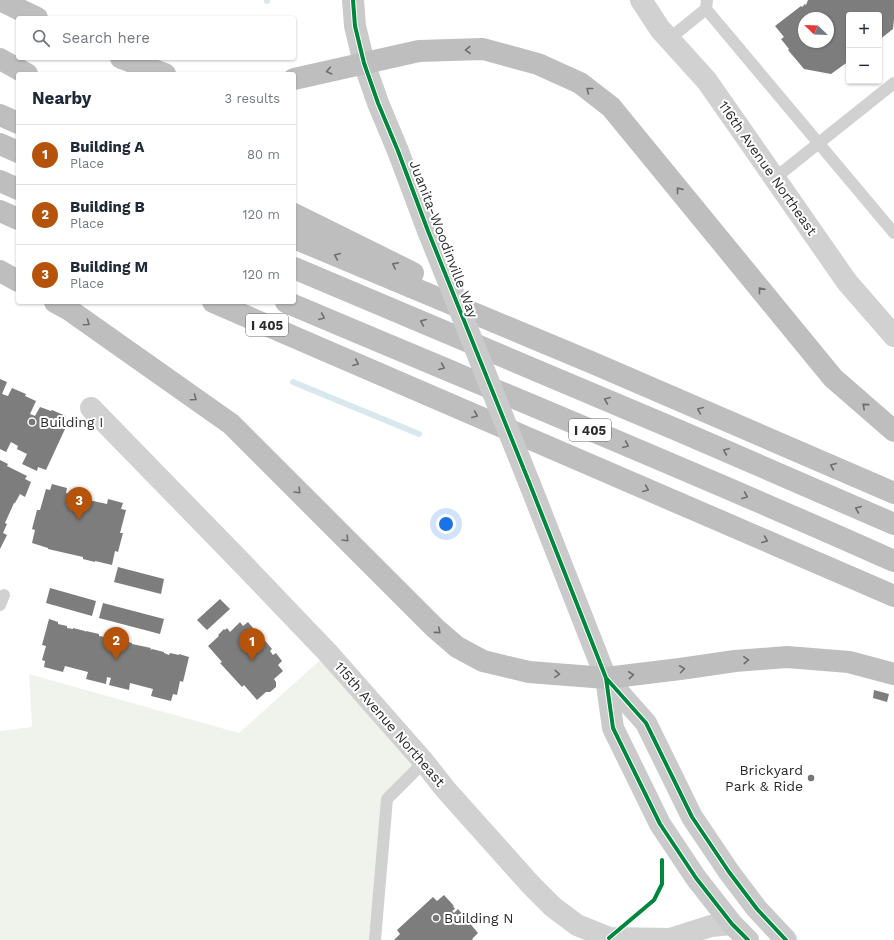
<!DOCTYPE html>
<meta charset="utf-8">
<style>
:root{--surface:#fff;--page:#f6f6f7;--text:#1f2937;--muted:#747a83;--line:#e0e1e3;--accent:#b45309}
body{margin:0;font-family:"Work Sans",sans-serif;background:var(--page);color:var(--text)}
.controls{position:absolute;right:12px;top:12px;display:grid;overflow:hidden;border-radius:4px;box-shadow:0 1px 3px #0004}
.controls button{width:36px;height:36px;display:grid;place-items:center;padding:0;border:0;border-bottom:1px solid var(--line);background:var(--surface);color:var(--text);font:20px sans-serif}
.compass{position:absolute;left:798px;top:12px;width:36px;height:36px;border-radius:50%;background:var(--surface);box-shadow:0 1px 3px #0004;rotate:293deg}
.you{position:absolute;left:446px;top:524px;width:14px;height:14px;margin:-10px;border:3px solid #fff;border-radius:50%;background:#1a73e8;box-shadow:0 0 0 6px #1a73e833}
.badge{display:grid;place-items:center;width:26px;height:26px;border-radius:50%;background:var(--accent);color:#fff;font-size:13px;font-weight:700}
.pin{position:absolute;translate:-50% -33px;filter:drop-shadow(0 1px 2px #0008)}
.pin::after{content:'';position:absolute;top:21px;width:14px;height:12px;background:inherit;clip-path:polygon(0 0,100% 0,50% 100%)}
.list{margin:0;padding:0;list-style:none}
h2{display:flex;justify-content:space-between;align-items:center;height:52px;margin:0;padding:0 16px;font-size:17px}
h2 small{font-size:13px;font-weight:400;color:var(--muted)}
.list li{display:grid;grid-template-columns:26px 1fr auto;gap:12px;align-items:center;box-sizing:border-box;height:60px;padding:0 16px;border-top:1px solid var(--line)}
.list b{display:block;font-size:15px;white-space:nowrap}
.list p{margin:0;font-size:13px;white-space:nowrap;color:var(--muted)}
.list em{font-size:13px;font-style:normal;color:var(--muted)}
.icon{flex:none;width:22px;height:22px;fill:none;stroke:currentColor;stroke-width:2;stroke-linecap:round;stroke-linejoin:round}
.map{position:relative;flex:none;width:894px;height:940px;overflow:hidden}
.search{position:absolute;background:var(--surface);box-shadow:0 1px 3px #0004;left:16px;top:16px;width:280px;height:44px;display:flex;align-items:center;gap:10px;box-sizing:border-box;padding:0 14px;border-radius:4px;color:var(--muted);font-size:15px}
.panel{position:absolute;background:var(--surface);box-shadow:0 1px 3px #0004;left:16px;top:72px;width:280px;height:232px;border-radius:4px}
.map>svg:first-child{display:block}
.green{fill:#f0f3eb}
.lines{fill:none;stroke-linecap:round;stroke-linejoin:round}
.stream{stroke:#d8e8ee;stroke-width:6}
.building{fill:#7d7d7d;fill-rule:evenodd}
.service{stroke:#d1d1d1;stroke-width:12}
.minor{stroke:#d1d1d1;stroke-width:22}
.tertiary{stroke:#d1d1d1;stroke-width:22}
.secondary{stroke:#cacaca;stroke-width:22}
.motorway{stroke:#bebebe;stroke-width:22}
.secondary-bridge{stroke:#cacaca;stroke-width:22}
.cycleway-casing{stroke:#fff;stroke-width:6}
.cycleway{stroke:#00873e;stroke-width:4}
.oneway{stroke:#6e6e6e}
.poi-dot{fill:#767676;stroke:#fff;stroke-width:1.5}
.labels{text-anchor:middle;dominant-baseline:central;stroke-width:4;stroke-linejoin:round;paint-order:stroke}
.shield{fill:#fff;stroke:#6b6b6b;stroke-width:1}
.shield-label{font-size:13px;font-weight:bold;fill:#2c2c2c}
.street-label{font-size:14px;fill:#2c2c2c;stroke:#fff}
.poi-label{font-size:14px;fill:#2c2c2c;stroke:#fff;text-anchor:start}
</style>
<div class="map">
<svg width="894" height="940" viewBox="0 0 894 940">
<rect width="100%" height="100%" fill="#fff"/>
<path class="green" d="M328,653L424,762L387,799L376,940H0V731L32,727L29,674L239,733Z"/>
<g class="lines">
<path class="stream" d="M267,0V1
M293,382L419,434"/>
</g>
<path class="building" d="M808,0H894V19L893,29L879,40V15H849V61L831,74L804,69L788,50L789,49L781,39L784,37L775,26L801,6L802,7L805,4L806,5ZM804,18H828V42H804Z
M0,379L7,382L2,394L8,396L12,388L26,394L25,396L36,401L30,414L35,416L40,407L51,411L52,410L66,416L61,428L65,429L46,470L38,467L37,471L22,464L27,454L17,449L18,446L11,442L6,452L0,449Z
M0,460L8,464L7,466L27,476L25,479L31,482L25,497L20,494L15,503H14L5,523L7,524L3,533L7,535L0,549Z
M52,484L67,488L66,493L76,495L75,497L107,504L108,499L123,503L121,509L126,510L120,533H123L118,552L115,551L112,565L95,561V562L83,559V557L48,549V548L32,543L35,530L32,529L37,510H40L46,489L50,490Z
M118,567L164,579L161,594L114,582Z
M50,588L96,601L92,616L46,603Z
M220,599L230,609L207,630L197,620Z
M103,603L164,619L160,634L99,618Z
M49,619L58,622V624L67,626V628L73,629V628L85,631L86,632V631L99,634V636L105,637V636L113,638L114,636L124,639V641L132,643V644L151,648L150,650L152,649L164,652V653L169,655L170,653L179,655V654L189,657L183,682L180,681L177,695L173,694L171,701L151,696L153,689L130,683L129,690L109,685L111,678L107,677L106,684L86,679L88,672L65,666L63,672L44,667L45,661L42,660L46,646L42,645Z
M240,622L243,626L248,622L257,633L255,635L258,638L261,636L272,649L270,651L273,655L276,653L282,661L278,665L283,671L274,679L276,682V687L270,692H266L257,700L244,685L242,687L220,663L222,662L208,646L219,636L218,635L224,629L225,630L227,628L230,632Z
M874,690L889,694L887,702L873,698Z
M444,895L454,906H453L455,909L452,911L454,913L458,909L464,916L460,919L462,922L465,920L467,922L468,921L478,933L472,939L473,940H394L400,934L397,930L433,897L437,901Z"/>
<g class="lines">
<path class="service" d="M706,9L894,233
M669,39L706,9L707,0
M775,178L894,83
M0,605L4,595
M375,940L387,799L424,762"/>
<path class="minor" d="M91,408L241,562L328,653L424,762L446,790L531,885L553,907L577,925L609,938L670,939L711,926L732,924"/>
<path class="tertiary" d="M641,0L660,29L707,81L847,282L894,336"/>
<path class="secondary" d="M353,0L355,26L364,63L378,103L398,151L428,231
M529,482L606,678L613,728L660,824L696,878L732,924L748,940
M606,678L646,723L692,817L729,872L757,909L786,940"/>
<path class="motorway" d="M0,0L37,18
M121,58L165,74
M0,59L27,74
M294,79L419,51L483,49L538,64L580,83L611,107L833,378L894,431
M0,115L18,123
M0,144L18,152
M0,181L18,189
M0,211L18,219
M294,214L413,273
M294,238L593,363L894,493
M294,268L682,432L894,524
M0,271L18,281
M55,302L68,309L231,424L435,628L457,647L483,661L529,672L606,678L680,669L735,661L787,657L849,662L894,674
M213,302L894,596
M286,302C489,388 693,471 894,561"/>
<path class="secondary-bridge" d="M428,231L529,482"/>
<g class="cycleway-casing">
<path id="cycleway" d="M353,0L355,26L364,63L378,103L398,151L428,231L529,482L606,678L613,728L660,824L696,878L732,924L748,940
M606,678L646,723L692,817L729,872L757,909L786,940
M609,938L654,900L662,884V860"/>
</g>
<use href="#cycleway" class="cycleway"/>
</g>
<defs><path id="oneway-chevron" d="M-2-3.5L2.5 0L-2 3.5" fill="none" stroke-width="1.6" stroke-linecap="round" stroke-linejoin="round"/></defs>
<g class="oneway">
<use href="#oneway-chevron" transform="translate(468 50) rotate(178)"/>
<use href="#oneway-chevron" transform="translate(329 71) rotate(168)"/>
<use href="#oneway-chevron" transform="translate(589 90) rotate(-142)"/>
<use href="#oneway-chevron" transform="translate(679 190) rotate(-129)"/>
<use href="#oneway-chevron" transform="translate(337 256) rotate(-157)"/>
<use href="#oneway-chevron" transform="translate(395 265) rotate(-153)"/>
<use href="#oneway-chevron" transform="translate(761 290) rotate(-129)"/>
<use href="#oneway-chevron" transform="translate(322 317) rotate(23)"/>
<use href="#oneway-chevron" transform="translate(423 322) rotate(-157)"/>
<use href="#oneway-chevron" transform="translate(87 323) rotate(35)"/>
<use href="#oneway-chevron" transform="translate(356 363) rotate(23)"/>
<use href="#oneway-chevron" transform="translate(442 367) rotate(23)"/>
<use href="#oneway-chevron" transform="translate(194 398) rotate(35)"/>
<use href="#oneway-chevron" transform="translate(607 400) rotate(-157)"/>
<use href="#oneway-chevron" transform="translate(865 406) rotate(-139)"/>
<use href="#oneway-chevron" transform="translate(700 410) rotate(-157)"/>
<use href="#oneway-chevron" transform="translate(475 415) rotate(23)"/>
<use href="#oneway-chevron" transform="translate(626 445) rotate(23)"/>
<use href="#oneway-chevron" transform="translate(726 451) rotate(-157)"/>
<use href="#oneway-chevron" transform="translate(833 466) rotate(-157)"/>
<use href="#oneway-chevron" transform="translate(646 489) rotate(23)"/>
<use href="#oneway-chevron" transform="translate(298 491) rotate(45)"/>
<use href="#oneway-chevron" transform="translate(745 496) rotate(23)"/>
<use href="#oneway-chevron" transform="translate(858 509) rotate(-157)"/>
<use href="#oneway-chevron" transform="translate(346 539) rotate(45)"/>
<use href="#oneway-chevron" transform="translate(765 540) rotate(23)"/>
<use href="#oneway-chevron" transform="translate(438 631) rotate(41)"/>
<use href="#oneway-chevron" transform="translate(746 660) rotate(-4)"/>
<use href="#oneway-chevron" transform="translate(682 669) rotate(-8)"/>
<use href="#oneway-chevron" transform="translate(557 674) rotate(4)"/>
<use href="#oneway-chevron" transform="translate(631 675) rotate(-6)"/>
</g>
<g class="poi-dot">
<circle cx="32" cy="422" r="4"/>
<circle cx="811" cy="778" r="4"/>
<circle cx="436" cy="918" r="4"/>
</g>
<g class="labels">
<g class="shield">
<rect x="246" y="314" width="42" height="22" rx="3"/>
<rect x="569" y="419" width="42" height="22" rx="3"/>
</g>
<g class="shield-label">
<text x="267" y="325">I 405</text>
<text x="590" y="430">I 405</text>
</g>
<g class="street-label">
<text transform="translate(768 168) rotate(55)">116th Avenue Northeast</text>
<text transform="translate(444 239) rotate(69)">Juanita-Woodinville Way</text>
<text transform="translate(390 724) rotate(49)">115th Avenue Northeast</text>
</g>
<g class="poi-label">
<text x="40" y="422">Building I</text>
<text x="803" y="770" text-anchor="end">Brickyard<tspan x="803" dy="16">Park &amp; Ride</tspan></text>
<text x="444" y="918">Building N</text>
</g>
</g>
</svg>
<div class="controls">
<button>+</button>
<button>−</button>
</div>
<svg class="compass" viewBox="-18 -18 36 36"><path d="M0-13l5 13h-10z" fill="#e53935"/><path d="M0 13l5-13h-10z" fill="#747a83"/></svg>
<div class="you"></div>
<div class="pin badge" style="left:252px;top:661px">1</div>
<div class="pin badge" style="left:116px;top:660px">2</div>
<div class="pin badge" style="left:79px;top:520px">3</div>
<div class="search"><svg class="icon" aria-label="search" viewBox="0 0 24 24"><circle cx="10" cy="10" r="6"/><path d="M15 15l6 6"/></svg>Search here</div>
<section class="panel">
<h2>Nearby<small>3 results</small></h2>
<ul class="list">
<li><span class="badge">1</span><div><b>Building A</b><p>Place</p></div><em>80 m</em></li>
<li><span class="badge">2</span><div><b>Building B</b><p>Place</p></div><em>120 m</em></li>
<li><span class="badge">3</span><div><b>Building M</b><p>Place</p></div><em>120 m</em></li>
</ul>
</section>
</div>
